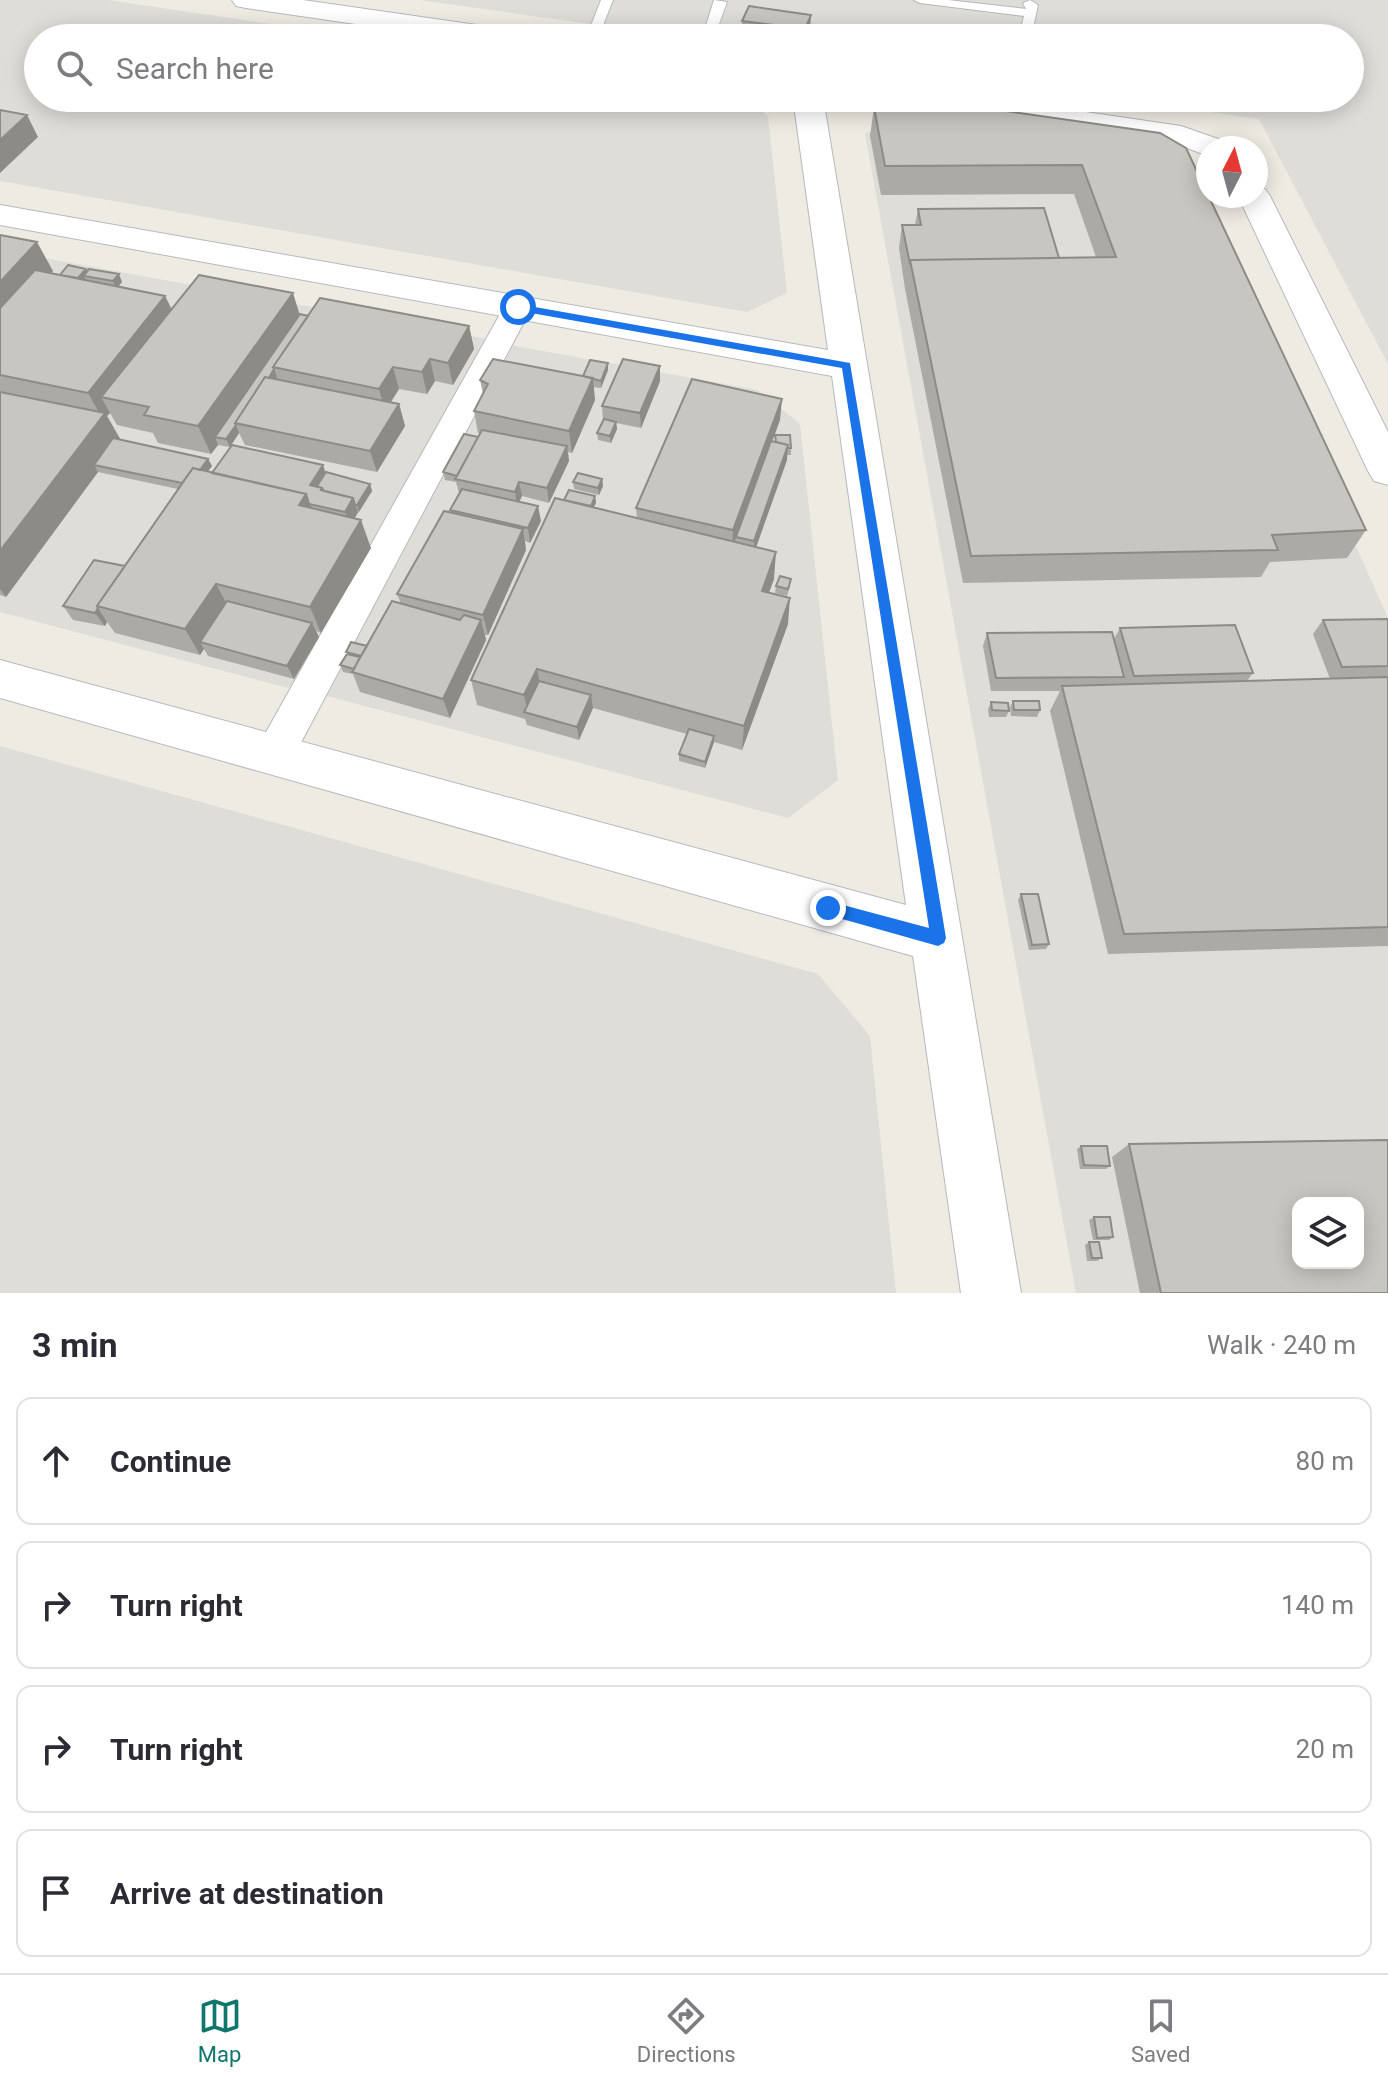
<!DOCTYPE html>
<meta charset="utf-8">
<style>
:root{--surface:#fff;--page:#f2f2f3;--text:#2b2b33;--muted:#7c7c81;--line:#e1e1e2;--accent:#0f766e}
body{margin:0;font-family:Roboto,sans-serif;background:var(--page);color:var(--text)}
.controls{position:absolute;right:24px;bottom:24px;display:grid;overflow:hidden;border-radius:16px;box-shadow:0 4px 20px #0003}
.controls button{width:72px;height:72px;display:grid;place-items:center;padding:0;border:0;border-bottom:2px solid var(--line);background:var(--surface);color:var(--text);font:40px sans-serif}
.compass{position:absolute;left:1196px;top:136px;width:72px;height:72px;border-radius:50%;background:var(--surface);box-shadow:0 4px 20px #0003;rotate:6deg}
.stop{position:absolute;width:24px;height:24px;margin:-18px;border:6px solid #1a73e8;border-radius:50%;background:#fff}
.stop.end{background:#1a73e8;border-color:#fff;box-shadow:0 2px 8px #0008}
.list{margin:0;padding:0;list-style:none}
h2{display:flex;justify-content:space-between;align-items:center;height:104px;margin:0;padding:0 32px;font-size:34px}
h2 small{font-size:26px;font-weight:400;color:var(--muted)}
.list li{display:grid;grid-template-columns:52px 1fr auto;gap:24px;align-items:center;box-sizing:border-box;height:128px;margin:0 16px 16px;padding:0 16px;border:2px solid var(--line);border-radius:16px}
.list b{display:block;font-size:30px;white-space:nowrap}
.list em{font-size:26px;font-style:normal;color:var(--muted)}
.icon{flex:none;width:44px;height:44px;fill:none;stroke:currentColor;stroke-width:2;stroke-linecap:round;stroke-linejoin:round}
.map{position:relative;flex:none;width:1388px;height:1293px;overflow:hidden}
.search{position:absolute;background:var(--surface);box-shadow:0 4px 20px #0003;left:24px;right:24px;top:24px;height:88px;display:flex;align-items:center;gap:20px;box-sizing:border-box;padding:0 28px;border-radius:44px;color:var(--muted);font-size:30px}
.sheet{height:680px;background:var(--surface)}
nav{display:flex;justify-content:space-around;align-items:center;box-sizing:border-box;height:112px;border-top:2px solid var(--line);background:var(--surface);font-size:22px;color:var(--muted)}
nav a{display:grid;justify-items:center;gap:4px}
nav .on{color:var(--accent)}
.map>svg:first-child{display:block}
.industrial{fill:#dfddd8;fill-rule:evenodd}
.lines{fill:none;stroke-linecap:round;stroke-linejoin:round}
.service-casing{stroke:#b6b9bd;stroke-width:2}
.minor-casing{stroke:#b6b9bd;stroke-width:2}
.tertiary-casing{stroke:#b6b9bd;stroke-width:2}
.service{fill:#fff;fill-rule:evenodd}
.minor{fill:#fff;fill-rule:evenodd}
.tertiary{fill:#fff;fill-rule:evenodd}
.wall{fill:#acaaa5}
.shaded-wall{fill:#8c8b86}
.building{fill:#c8c6c0;stroke:#8c8b86;stroke-width:2;fill-rule:evenodd}
.route{fill:#1a73e8}
</style>
<div class="map">
<svg width="1388" height="1293" viewBox="0 0 1388 1293">
<rect width="100%" height="100%" fill="#eeebe3"/>
<path class="industrial" d="M0,0H108L367,38H38V98H743L768,116L787,293L747,312L0,181Z
M419,0H1388V364L1259,119L1111,98H1350V38H688Z
M896,118L1191,179L1388,618V1293H1076L865,134ZM1298,1203H1358V1263H1298Z
M0,250L487,339L300,691L0,612Z
M510,345L758,390L800,424L838,780L788,818L327,696Z
M0,746L818,974L870,1036L896,1293H0Z"/>
<g class="lines">
<g class="service-casing">
<path id="service" d="M601,0H613L598,38H586Z
M714,0L727,2L714,38H702Z
M914,0H948L1026,9L1023,3L1030,0L1038,5L1031,38H1019L1024,16L920,3Z"/>
</g>
<g class="minor-casing">
<path id="minor" d="M518,298L528,300L532,307L288,767L274,772L260,767L255,755L260,743L504,307L508,300Z"/>
</g>
<g class="tertiary-casing">
<path id="tertiary" d="M232,0H303L511,30L521,32L525,38H452L246,8L236,6Z
M793,98H823L1021,1293H961L913,956L0,698V660L906,905L832,376L0,225V205L828,350Z
M915,98H991L1181,126L1224,141L1229,148H1208V156L1174,143L930,107L919,104Z
M1256,187L1265,189L1270,196L1388,432V485L1374,481L1368,471L1238,196H1256Z"/>
</g>
<use href="#service" class="service"/>
<use href="#minor" class="minor"/>
<use href="#tertiary" class="tertiary"/>
</g>
<path class="wall" d="M742,21L810,30L807,38H759L742,36Z
M874,107L1160,133L1366,530L1347,558L1270,562L1261,577L963,583L905,289L899,248L902,225H915L918,209L1059,258L1096,257L1074,194L881,195L870,136Z
M0,235L53,271L51,273L60,275L88,271L122,282L119,286L165,296L172,309L300,314L469,326L474,349L453,385L435,381L427,394L399,389L391,402L399,404L405,426L377,472L245,445L239,433L230,447L218,445L211,454L158,443L153,433L117,425L110,413L107,416L121,440L208,459L212,466L207,472L212,473L326,472L370,484L372,491L354,519L371,548L321,633L316,631L319,637L294,679L208,656L204,649L200,655L115,633L107,622L105,626L73,620L63,606L125,566L178,489L98,472L6,597L0,595Z
M608,363V370L601,388L593,387L595,400L572,453L568,452L569,461L549,503L522,496L519,502L541,521L530,543L525,541L526,550L488,635H485L486,640L450,718L360,692L353,674L343,672L340,665L347,654L346,652L367,646L401,604L397,594L451,513L450,510L459,493L456,482L445,480L443,472L478,437L480,433H478L474,411L483,394L480,380L583,376Z
M660,366V381L641,428L616,423L617,429L611,443L598,440L597,433L603,421L602,406Z
M780,420L772,442H775V435L791,448V455H787V460L756,547L774,579L769,592L788,624L742,750L714,742L705,768L679,761V754L687,734L593,708L579,740L527,725L525,719L477,705L471,680L564,500L595,496L596,503L594,507L637,518L636,508Z
M602,479L603,486L599,495L574,489L573,482Z
M791,579L790,586L787,596L775,593L776,586Z
M1388,619V946L1108,954L1050,711L1060,691H991L983,646L987,633L1114,639L1120,628L1253,673L1247,681L1330,679L1313,634L1323,620Z
M1013,701L1040,710L1037,717L1011,716L1010,707Z
M991,702L1009,711L1006,717H989L988,709Z
M1021,894L1049,944L1046,949L1029,950L1018,900Z
M1129,1144L1388,1293H1140L1112,1157Z
M1081,1146L1110,1166L1106,1169H1080L1077,1149Z
M1094,1217L1113,1237L1109,1240H1093L1089,1220Z
M1089,1242L1102,1258L1097,1261H1087L1085,1245Z"/>
<path class="shaded-wall" d="M811,15L810,30L807,38H805V29Z
M27,115L38,137L0,173V140Z
M37,242L53,271L0,329V282Z
M86,269L90,276H84L86,281L69,290Z
M119,274L122,282L116,289L113,281Z
M293,293L302,322L215,437L218,445L211,454L198,426Z
M165,296L178,324L101,397L110,413L107,416L121,441L94,465L98,472L6,597L0,589V551L102,418L88,393Z
M469,326L474,349L453,385L448,363Z
M430,359L435,381L427,394L422,372Z
M608,363V370L601,388V381Z
M660,366V381L641,428L640,413Z
M393,367L399,389L385,411L379,389Z
M274,369L277,377L244,425L237,424Z
M593,378L595,400L572,453L569,431Z
M782,399L780,420L737,537H736L735,542L732,551L733,530Z
M399,404L405,426L377,472L370,451Z
M616,422L617,429L611,443L610,436Z
M236,425L239,433L230,447L226,439Z
M788,445L787,460L753,556L754,541Z
M567,446L569,461L549,503L547,488Z
M208,459L212,466L192,492L189,484Z
M323,465L328,480L326,498L310,485Z
M602,479L603,486L599,495L598,488Z
M519,482L522,496L517,506L515,492Z
M370,484L372,491L359,512L357,505Z
M306,494L317,522L299,505Z
M595,496L596,503L591,513V506Z
M353,498L358,512L350,526L345,512Z
M538,506L541,521L530,543L528,528Z
M361,520L371,548L321,633L310,607Z
M523,529L526,550L488,635L483,615Z
M776,552L774,579L760,617L762,591Z
M216,584L230,610L200,642L204,649L200,655L185,629Z
M790,598L788,624L742,750L744,726Z
M98,608L107,622L105,626L95,613Z
M481,620L486,640L450,718L443,699Z
M312,623L319,637L294,679L287,666Z
M537,669L542,694L528,713L524,695Z
M591,695L593,708L579,740L577,727Z
M714,736V742L705,768V762Z"/>
<path class="building" d="M749,6L811,15L805,29L742,21Z
M826,34L838,37L837,38H823Z
M893,98H915L1160,133L1186,148L1366,530L1272,535L1278,550L971,556L910,260L1116,257L1082,165L885,166L874,107Z
M0,110L27,115L0,140Z
M1044,208L1059,258L910,260V264L902,225H921L918,209Z
M0,235L37,242L0,282Z
M68,265L86,269L78,278L60,275Z
M89,269L119,274L113,281L84,276Z
M35,270L165,296L88,393L0,375V308Z
M199,275L293,293L198,426L144,415L149,407L101,397Z
M320,298L469,326L448,363L430,359L422,372L393,367L379,389L273,367Z
M300,314L308,316L273,367L274,369L269,378L265,377L235,423L236,425L226,439L215,437Z
M493,359L593,378L569,431L474,411L488,384L480,380Z
M623,359L660,366L640,413L602,406Z
M590,360L608,363L601,381L583,376Z
M265,377L399,404L370,451L235,423Z
M692,379L782,399L733,530L636,508Z
M0,392L105,413L0,551Z
M604,419L616,422L610,436L597,433Z
M482,430L567,446L547,488L519,482L515,492L455,479Z
M464,434L478,437L457,476L443,472Z
M775,435H790L791,448H787L788,445L776,442Z
M113,438L208,459L200,470L193,468L182,483L94,465Z
M771,441L788,445L754,541L736,537Z
M232,445L323,465L310,485L322,488L321,490L353,498L345,512L309,504L306,494L212,473Z
M193,468L306,494L299,505L361,520L310,607L216,584L185,629L97,606Z
M326,472L370,484L357,505H355L353,498L324,491L322,488L317,486Z
M578,473L602,479L598,488L573,482Z
M462,489L538,506L528,528L450,510Z
M569,490L595,496L591,506L564,500Z
M555,498L776,552L762,591L790,598L744,726L537,669L524,695L471,680Z
M444,511L523,529L483,615L397,594Z
M94,560L125,566L97,606L98,608L95,613L63,606Z
M780,576L791,579L788,589L776,586Z
M227,601L312,623L287,666L200,642Z
M392,601L460,620L464,615L481,620L443,699L352,672Z
M1388,619V666L1342,667L1323,620Z
M1235,625L1253,673L1134,676L1120,628Z
M1112,632L1124,677L996,678L987,633Z
M351,642L367,646L361,656L346,652Z
M347,654L360,657L354,669L340,665Z
M1388,677V927L1124,934L1062,686Z
M539,681L591,695L577,727L524,712Z
M1013,701H1039L1040,710H1014Z
M991,702L1008,703L1009,711L992,710Z
M689,729L714,736L705,762L679,754Z
M1021,894H1038L1049,944L1032,945Z
M1388,1140V1293H1161L1129,1144ZM1298,1203H1358V1263H1298Z
M1081,1146H1107L1110,1166L1084,1165Z
M1094,1217H1110L1113,1237L1097,1238Z
M1089,1242H1099L1102,1258H1092Z"/>
<path class="route" d="M518,304L850,363L946,938L944,943L938,946L828,915L821,908L828,901L929,928L842,368L514,310V305Z"/>
</svg>
<div class="controls">
<button><svg class="icon" aria-label="layers" viewBox="0 0 24 24"><path d="M12 4l9 5-9 5-9-5zM3 14l9 5 9-5"/></svg></button>
</div>
<svg class="compass" viewBox="-18 -18 36 36"><path d="M0-13l5 13h-10z" fill="#e53935"/><path d="M0 13l5-13h-10z" fill="#7c7c81"/></svg>
<div class="stop" style="left:518px;top:307px"></div>
<div class="stop end" style="left:828px;top:908px"></div>
<div class="search"><svg class="icon" aria-label="search" viewBox="0 0 24 24"><circle cx="10" cy="10" r="6"/><path d="M15 15l6 6"/></svg>Search here</div>
</div>
<section class="sheet">
<h2>3 min<small>Walk · 240 m</small></h2>
<ul class="list">
<li><svg class="icon" aria-label="ahead" viewBox="0 0 24 24"><path d="M12 20V5M6 11l6-6 6 6"/></svg><div><b>Continue</b></div><em>80 m</em></li>
<li><svg class="icon" aria-label="right" viewBox="0 0 24 24"><path d="M7 20v-9h11M14 6l5 5-5 5"/></svg><div><b>Turn right</b></div><em>140 m</em></li>
<li><svg class="icon" aria-label="right" viewBox="0 0 24 24"><path d="M7 20v-9h11M14 6l5 5-5 5"/></svg><div><b>Turn right</b></div><em>20 m</em></li>
<li><svg class="icon" aria-label="arrive" viewBox="0 0 24 24"><path d="M6 21V4h12l-3 4 3 4H6"/></svg><div><b>Arrive at destination</b></div></li>
</ul>
</section>
<nav>
<a class="on"><svg class="icon" aria-label="map" viewBox="0 0 24 24"><path d="M3 6l6-2 6 2 6-2v14l-6 2-6-2-6 2zM9 4v14M15 6v14"/></svg>Map</a>
<a><svg class="icon" aria-label="directions" viewBox="0 0 24 24"><path d="M12 3l9 9-9 9-9-9zM9 14v-3h6M13 9l2 2-2 2"/></svg>Directions</a>
<a><svg class="icon" aria-label="saved" viewBox="0 0 24 24"><path d="M7 4h10v16l-5-4-5 4z"/></svg>Saved</a>
</nav>
